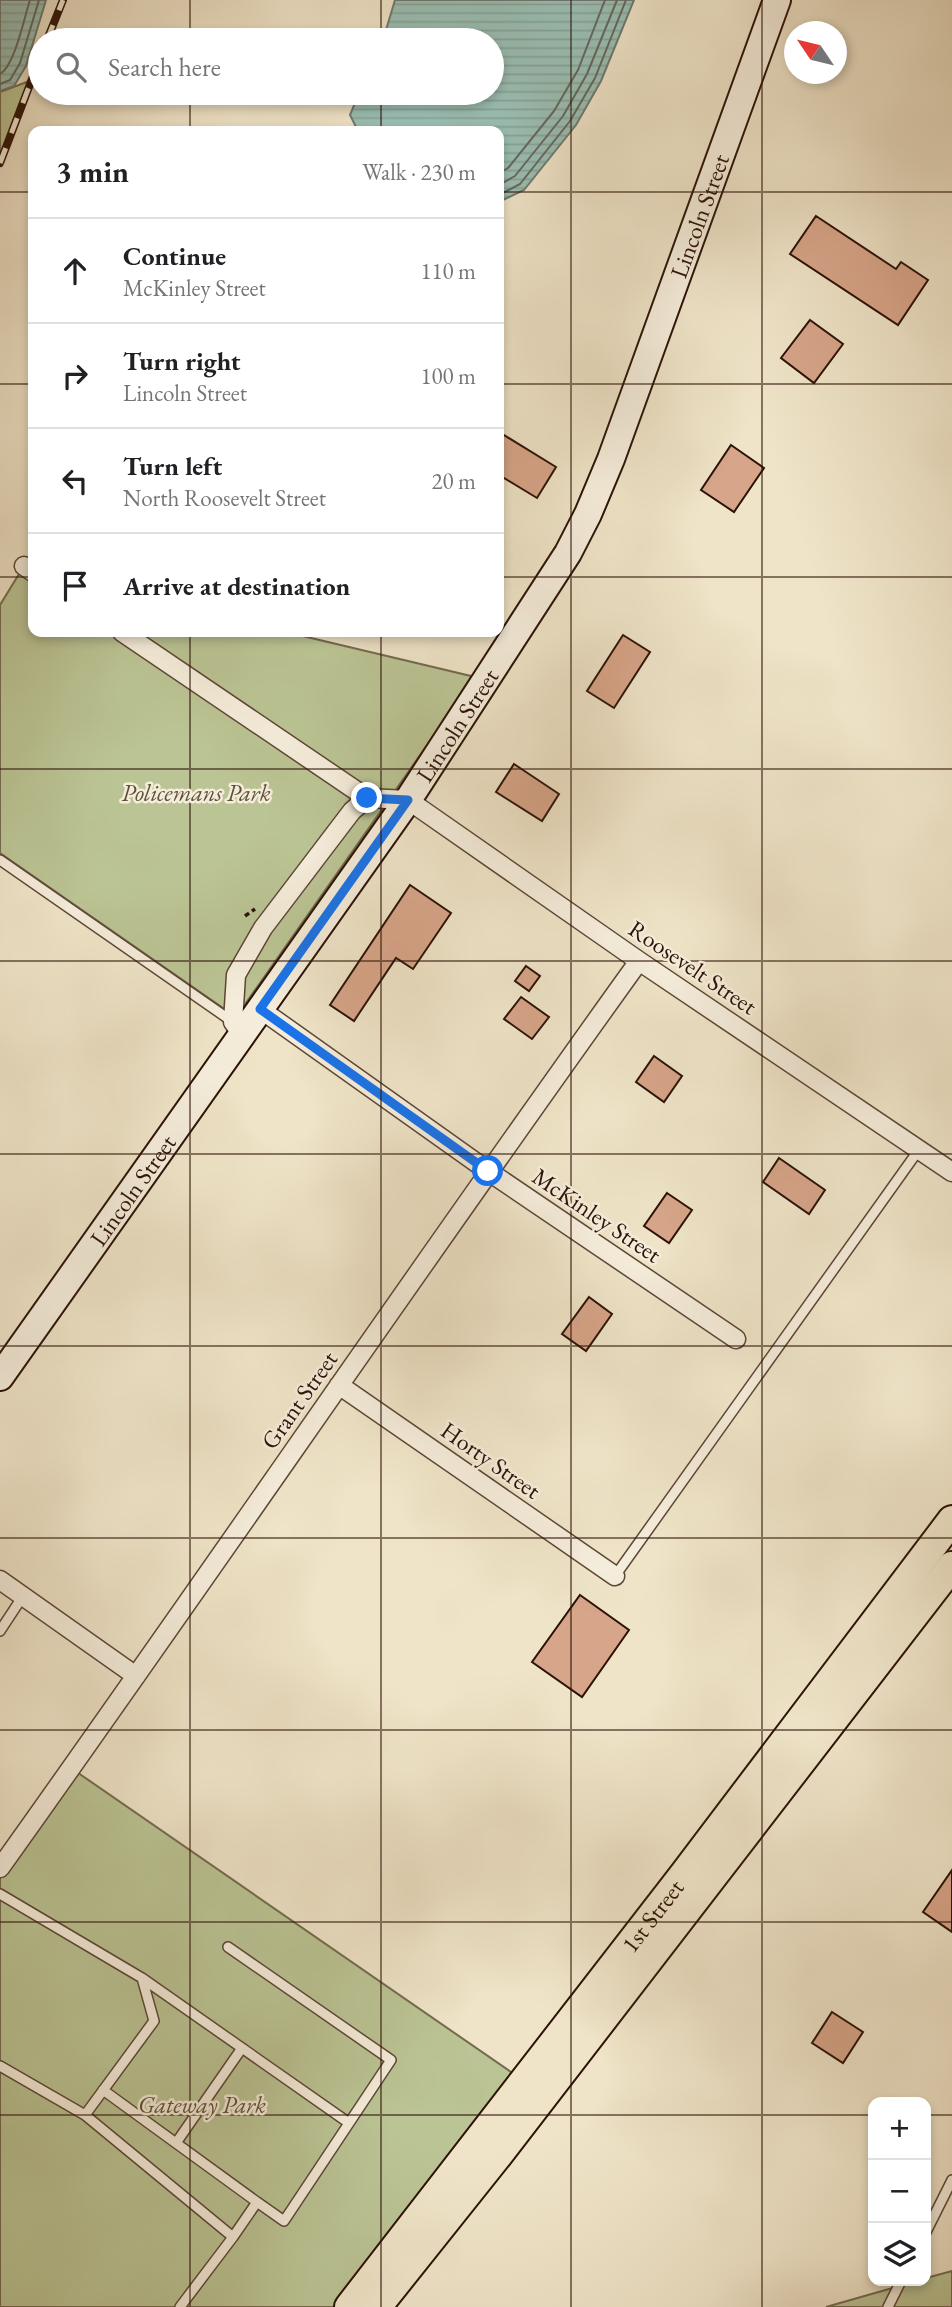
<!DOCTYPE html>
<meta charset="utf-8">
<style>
:root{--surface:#fff;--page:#f2f2f2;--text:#202124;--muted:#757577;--line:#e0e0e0}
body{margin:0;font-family:"EB Garamond",serif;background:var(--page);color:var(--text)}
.controls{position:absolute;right:21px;bottom:21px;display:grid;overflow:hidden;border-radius:14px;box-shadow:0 4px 10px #0003}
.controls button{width:63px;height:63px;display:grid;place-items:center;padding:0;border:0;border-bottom:2px solid var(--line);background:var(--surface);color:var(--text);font:35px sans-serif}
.compass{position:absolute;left:784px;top:21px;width:63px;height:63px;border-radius:50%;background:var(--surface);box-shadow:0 4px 10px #0003;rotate:305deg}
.stop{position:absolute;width:21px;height:21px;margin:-16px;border:5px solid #1a73e8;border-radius:50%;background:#fff}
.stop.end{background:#1a73e8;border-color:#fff;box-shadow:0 2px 7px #0008}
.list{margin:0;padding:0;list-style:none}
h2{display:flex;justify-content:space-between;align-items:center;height:91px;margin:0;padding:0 28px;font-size:30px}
h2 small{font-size:23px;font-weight:400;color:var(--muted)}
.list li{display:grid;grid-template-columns:46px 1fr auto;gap:21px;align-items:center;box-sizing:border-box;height:105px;padding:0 28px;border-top:2px solid var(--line)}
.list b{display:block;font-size:26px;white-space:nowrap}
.list p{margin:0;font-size:23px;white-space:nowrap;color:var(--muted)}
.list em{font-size:23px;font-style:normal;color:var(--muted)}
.icon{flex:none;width:38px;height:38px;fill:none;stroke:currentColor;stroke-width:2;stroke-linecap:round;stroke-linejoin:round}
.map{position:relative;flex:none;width:952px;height:2307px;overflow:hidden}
.search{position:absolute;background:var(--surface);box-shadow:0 4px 10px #0003;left:28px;top:28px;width:476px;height:77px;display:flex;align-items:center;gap:18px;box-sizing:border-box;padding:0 24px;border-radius:38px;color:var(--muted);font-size:26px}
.panel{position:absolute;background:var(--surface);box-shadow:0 4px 10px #0003;left:28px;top:126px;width:476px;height:511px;border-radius:14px}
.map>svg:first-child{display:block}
.green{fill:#bbc494;stroke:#746b4e;stroke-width:2}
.water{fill:url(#water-rules);stroke:#6e7a6f;stroke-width:2}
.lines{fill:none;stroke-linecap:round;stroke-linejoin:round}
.shore{stroke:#63685e;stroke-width:2}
.building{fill:#d7a589;stroke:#2c1207;stroke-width:2}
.lane-casing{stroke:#5d4637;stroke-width:12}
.street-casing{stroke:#5d4637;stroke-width:21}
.secondary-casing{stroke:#2c1207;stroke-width:30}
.primary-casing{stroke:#2c1207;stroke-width:32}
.path{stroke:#2c1207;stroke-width:3.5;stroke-dasharray:5 3.5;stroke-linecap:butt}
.lane{stroke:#f5eddb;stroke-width:9}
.street{stroke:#f5eddb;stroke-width:18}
.secondary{stroke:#f5eddb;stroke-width:26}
.primary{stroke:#efe4c8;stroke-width:28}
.rail-casing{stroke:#2c1207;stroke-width:8}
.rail{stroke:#f5eddb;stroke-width:5;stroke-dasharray:16;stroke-linecap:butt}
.route{stroke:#1a73e8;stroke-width:9}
.grid{fill:none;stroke:#2c1207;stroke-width:2;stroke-opacity:0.55}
.labels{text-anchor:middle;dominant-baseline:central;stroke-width:5;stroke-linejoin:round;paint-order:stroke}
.street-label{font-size:24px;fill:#2c1207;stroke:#f5eddb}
.park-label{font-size:24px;font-style:italic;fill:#5e5038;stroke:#f5eddb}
</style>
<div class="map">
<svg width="952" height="2307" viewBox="0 0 952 2307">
<defs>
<pattern id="water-rules" width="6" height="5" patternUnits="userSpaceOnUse" patternTransform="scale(1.75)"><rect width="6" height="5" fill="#9abfb4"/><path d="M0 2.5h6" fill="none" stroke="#85a399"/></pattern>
</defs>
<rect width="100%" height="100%" fill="#efe4c8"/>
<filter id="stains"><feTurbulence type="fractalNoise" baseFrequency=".00286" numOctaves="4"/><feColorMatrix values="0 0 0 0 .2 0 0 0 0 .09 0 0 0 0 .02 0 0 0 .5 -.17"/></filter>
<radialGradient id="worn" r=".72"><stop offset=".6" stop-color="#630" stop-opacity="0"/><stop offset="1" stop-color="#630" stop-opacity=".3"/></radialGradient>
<path class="green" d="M32,80L0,164V92Z
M24,566L33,568V632H286L475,677L236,1017L0,853V605Z
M71,1768L524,2081L342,2307H0V1869Z
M952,2271V2307H826L917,2281H926V2278Z"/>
<path class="water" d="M0,0H46L26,66L14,86L0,91Z
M395,0H634L601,81L576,125L524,190L499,202V131H358L350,115L359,93H492V40H383Z"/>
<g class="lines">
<path class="shore" d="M0,74C15,65 24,18 30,0
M0,84L10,80L20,63L39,0
M499,173L508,168L554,111L578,70L605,0
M499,185L515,176L563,116L587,74L617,0
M499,195L520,184L570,121L595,78L626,0"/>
</g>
<path class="building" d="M816,216L896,269L901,262L928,280L898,325L790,254Z
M810,320L843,344L814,383L781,358Z
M499,432L556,467L537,498L499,475Z
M731,445L764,468L734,512L701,490Z
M623,635L650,652L614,708L587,691Z
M514,764L559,794L542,821L496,792Z
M410,885L451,913L413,969L396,958L354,1021L330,1005Z
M526,966L540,976L529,991L515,981Z
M521,997L549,1017L532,1039L504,1019Z
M654,1056L682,1076L664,1102L636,1082Z
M779,1158L825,1190L809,1214L763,1182Z
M667,1193L692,1210L669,1243L644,1226Z
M589,1297L612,1314L586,1351L562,1334Z
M580,1595L629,1630L582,1697L532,1662Z
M952,1870V1932L923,1912Z
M832,2012L863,2032L843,2063L812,2043Z"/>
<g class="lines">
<g class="lane-casing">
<path id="lane" d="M0,860L233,1022
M615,1576L918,1151
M0,1631L23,1596
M0,1894L142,1978L154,2021L85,2115L0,2066
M228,1947L391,2060L284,2221L257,2202L233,2237
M142,1978L349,2123
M103,2090L257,2202
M85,2115L233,2237L180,2307
M176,2143L242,2048
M926,2232L952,2180
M888,2307L901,2281"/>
</g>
<g class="street-casing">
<path id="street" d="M24,566L33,572
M122,632L367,798L408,800L639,961L952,1172
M260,1009L488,1171L736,1339
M242,1035L233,1022L236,975L263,928L352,811L367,798
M339,1385L615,1576
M0,1580L136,1676
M0,1868C215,1567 423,1261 639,961"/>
</g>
<g class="secondary-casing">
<g id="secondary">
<path id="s1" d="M0,1377L408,800L568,553L588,514L611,459L777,0"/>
</g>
</g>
<g class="primary-casing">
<g id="primary">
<path id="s2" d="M349,2307L684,1874L952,1520"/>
<path d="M377,2307L499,2154L952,1566"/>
</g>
</g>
<path class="path" d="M245,916L255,909"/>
<use href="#lane" class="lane"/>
<use href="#street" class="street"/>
<use href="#secondary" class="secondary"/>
<use href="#primary" class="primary"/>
<g class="rail-casing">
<path id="rail" d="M47,40L63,0
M0,163L40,58"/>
</g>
<use href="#rail" class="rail"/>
</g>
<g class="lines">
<path class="route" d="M367,798L408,800L260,1009L488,1171"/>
</g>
<path class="grid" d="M190,0V40M381,0V40M571,0V2307M762,0V2307M190,93V131M381,93V131M0,192H33M499,192H952M0,384H33M499,384H952M0,577H33M499,577H952M190,632V2307M381,632V2307M0,769H952M0,961H952M0,1154H952M0,1346H952M0,1538H952M0,1730H952M0,1922H952M0,2115H873M926,2115H952"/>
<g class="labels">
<g class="street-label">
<text stroke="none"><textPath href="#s1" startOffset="1363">Lincoln Street</textPath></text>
<text stroke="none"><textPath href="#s1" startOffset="796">Lincoln Street</textPath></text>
<text transform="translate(693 967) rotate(34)">Roosevelt Street</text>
<text stroke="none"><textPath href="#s1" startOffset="229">Lincoln Street</textPath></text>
<text transform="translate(597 1215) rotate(34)">McKinley Street</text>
<text transform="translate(299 1400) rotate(-55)">Grant Street</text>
<text transform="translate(491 1460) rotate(35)">Horty Street</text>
<text stroke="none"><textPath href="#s2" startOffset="495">1st Street</textPath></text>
</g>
<g class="park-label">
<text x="196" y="792">Policemans Park</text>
<text x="202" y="2104">Gateway Park</text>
</g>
</g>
<rect width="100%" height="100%" filter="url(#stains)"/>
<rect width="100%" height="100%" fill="url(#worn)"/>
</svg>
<div class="controls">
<button>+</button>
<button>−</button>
<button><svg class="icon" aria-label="layers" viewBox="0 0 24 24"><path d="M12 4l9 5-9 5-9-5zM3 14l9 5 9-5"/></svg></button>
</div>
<svg class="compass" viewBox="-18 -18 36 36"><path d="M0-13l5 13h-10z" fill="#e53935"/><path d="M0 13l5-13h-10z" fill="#757577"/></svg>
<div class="stop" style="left:488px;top:1171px"></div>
<div class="stop end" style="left:367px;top:798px"></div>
<div class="search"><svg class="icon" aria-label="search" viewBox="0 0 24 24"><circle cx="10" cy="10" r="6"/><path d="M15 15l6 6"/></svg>Search here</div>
<section class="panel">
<h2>3 min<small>Walk · 230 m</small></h2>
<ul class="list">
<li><svg class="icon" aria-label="ahead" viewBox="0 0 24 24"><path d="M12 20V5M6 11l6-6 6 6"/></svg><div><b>Continue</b><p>McKinley Street</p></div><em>110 m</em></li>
<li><svg class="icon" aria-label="right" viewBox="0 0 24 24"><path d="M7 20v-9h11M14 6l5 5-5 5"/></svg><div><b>Turn right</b><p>Lincoln Street</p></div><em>100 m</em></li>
<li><svg class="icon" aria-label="left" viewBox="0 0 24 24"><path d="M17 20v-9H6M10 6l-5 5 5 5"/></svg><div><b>Turn left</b><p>North Roosevelt Street</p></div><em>20 m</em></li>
<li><svg class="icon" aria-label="arrive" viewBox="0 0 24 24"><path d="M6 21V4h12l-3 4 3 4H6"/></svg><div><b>Arrive at destination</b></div></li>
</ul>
</section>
</div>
